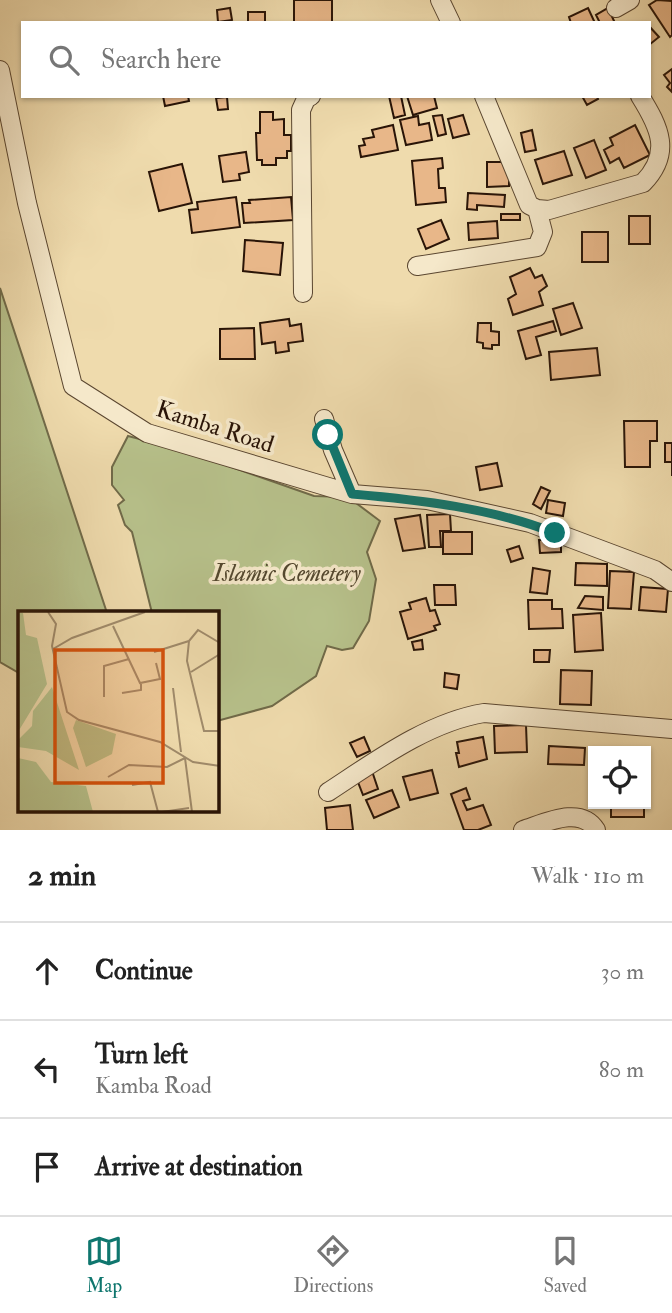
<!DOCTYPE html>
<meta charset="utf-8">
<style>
:root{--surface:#fff;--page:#f6f6f6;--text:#222;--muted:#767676;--line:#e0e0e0;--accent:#0f766e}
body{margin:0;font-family:"IM FELL Double Pica",serif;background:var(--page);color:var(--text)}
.controls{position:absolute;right:21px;bottom:21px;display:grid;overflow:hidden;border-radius:0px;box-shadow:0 2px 5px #0004}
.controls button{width:63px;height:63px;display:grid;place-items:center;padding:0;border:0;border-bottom:2px solid var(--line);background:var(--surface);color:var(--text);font:35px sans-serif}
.stop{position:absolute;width:21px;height:21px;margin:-16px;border:5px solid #0f766e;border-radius:50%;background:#fff}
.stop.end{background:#0f766e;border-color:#fff;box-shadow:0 2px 7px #0008}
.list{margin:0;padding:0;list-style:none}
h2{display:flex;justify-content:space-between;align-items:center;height:91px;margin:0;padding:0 28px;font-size:30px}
h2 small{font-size:23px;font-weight:400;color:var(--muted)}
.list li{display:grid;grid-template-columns:46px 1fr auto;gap:21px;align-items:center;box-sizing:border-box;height:98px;padding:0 28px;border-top:2px solid var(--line)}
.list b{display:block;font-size:26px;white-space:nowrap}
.list p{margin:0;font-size:23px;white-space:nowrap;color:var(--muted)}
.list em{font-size:23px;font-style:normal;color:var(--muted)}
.icon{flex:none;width:38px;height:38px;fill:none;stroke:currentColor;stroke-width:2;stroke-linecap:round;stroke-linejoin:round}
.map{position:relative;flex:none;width:672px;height:830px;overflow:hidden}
.search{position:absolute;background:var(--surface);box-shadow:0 2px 5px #0004;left:21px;right:21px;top:21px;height:77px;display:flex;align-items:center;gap:18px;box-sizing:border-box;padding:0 24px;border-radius:0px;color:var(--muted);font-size:26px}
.sheet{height:385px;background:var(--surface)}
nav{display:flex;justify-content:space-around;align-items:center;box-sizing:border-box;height:98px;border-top:2px solid var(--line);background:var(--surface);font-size:19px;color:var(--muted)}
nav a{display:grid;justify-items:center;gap:4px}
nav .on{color:var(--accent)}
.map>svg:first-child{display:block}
.green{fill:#b7c18b;stroke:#706a49;stroke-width:2}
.building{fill:#e8b789;stroke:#291407;stroke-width:2}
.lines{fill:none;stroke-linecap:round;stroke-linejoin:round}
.minor-casing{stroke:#5a4630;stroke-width:20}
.minor{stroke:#f5e8ca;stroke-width:18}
.route{stroke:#0f766e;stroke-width:9}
.labels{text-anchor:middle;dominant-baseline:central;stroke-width:7;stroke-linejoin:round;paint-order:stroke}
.street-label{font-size:24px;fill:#291407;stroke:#f5e8ca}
.park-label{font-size:24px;font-style:italic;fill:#54482f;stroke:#f5e8ca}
.inset-road{fill:none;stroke:#a08b6b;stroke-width:2}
.view{fill:#d5520c;fill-opacity:0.15;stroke:#d5520c;stroke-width:3.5}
.inset-edge{fill:none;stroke:#291407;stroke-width:3.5}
</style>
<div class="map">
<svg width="672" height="830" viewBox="0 0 672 830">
<rect width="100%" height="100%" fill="#efdbad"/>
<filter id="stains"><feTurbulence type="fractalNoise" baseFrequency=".00286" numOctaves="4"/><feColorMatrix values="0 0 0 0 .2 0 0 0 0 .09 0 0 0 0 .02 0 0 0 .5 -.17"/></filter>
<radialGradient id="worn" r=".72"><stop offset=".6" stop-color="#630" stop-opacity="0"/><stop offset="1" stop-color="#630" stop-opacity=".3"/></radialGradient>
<path class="green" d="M0,288L107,613H19V673L0,662Z
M128,436L186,451L314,496L348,497L380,521L367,552L376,579L369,621L353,648L342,650L327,646L316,676L272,706L217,721V613H152L132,532L125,525L118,505L124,500L112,485V467Z"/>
<path class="building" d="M294,0H332V22H294Z
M657,0L672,1V35L670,37L649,5Z
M230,8L232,20L218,22L217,10Z
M588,8L595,23H571L569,17Z
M608,8L615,23H600L596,15Z
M248,12H265V23H248Z
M649,26L659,37L649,45Z
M672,69V92L667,87L670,83L664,75Z
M163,96H188L189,101L165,106Z
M389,96H401L405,115L394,118Z
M407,96H434L437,108L413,115Z
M582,96H597L598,99L587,105Z
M227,97L228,109L218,110L216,98Z
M260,112H273V120L284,119V135H291V151H287V158H276V165H262V160H257L256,133H260Z
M442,115L446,134L438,136L433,116Z
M463,115L469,134L453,138L448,119Z
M418,116L419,125L429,123L432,140L406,145L400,120Z
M393,125L398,150L361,157L359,146L365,145L363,139L374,137L372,130Z
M635,125L650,155L624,168L619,158L610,163L604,150L613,145L610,138Z
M532,130L536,150L525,152L521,133Z
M594,140L606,170L586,178L574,148Z
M564,151L572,175L543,184L535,160Z
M246,152L249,172L239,174L240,180L223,182L219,156Z
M442,158L443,168L438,169L439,188H445L446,202L416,205L412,161Z
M487,162H509V186L487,187Z
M182,164L192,203L159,211L149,172Z
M468,193L505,195L504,207L477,205V210L467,209Z
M236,197L240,227L192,233L189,210L198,209L197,202Z
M291,197L293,220L244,223L242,203H250L249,200Z
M501,214H520V220H501Z
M629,216H650V244H629Z
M441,220L449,239L426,249L418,229Z
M497,221L498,238L469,240L468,223Z
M582,232H608V262H582Z
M245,240L283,243L280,275L243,271Z
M530,268L535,278L542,275L547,286L539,292L543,305L513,315L508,299L516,294L510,277Z
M573,303L582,328L561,335L553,309Z
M289,319L290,326L301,324L303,341L288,343L289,351L276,353L275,342L262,344L260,323Z
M553,321L556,331L536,337L541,355L526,359L518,331Z
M478,323H491V331L499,332V345H492V349L483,348V343L477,342Z
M254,328L255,359H220V329Z
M597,348L600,375L551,380L549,352Z
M624,421H657V441H650V467H625Z
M665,443H672V476V462H665Z
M497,463L502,486L480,490L476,467Z
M541,487L550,491L541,509L533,504Z
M548,500L565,503L563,516L546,513Z
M450,514L451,531H440L441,547H429L427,515Z
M420,515L425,548L403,551L395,519Z
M443,532H472V554H443Z
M539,540H561V552L540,553Z
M519,546L523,558L511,562L507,550Z
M576,563L607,564V586L575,585Z
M533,568L550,571L547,594L530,592Z
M610,571L634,572L631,609L608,608Z
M434,585H455L456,605H435Z
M641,587L668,589L666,612L639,610Z
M585,596L603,597V610L578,608Z
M426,598L430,611L435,610L440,624L434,626L436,630L408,639L400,612L411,609L409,603Z
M528,600H552V609H562L563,628L529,629Z
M601,613L603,650L575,652L573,615Z
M422,640L423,649L414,650L412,642Z
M534,650H550L549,662H534Z
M561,670L592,671L591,705L560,704Z
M445,673L459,675L457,689L444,687Z
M526,725L527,752L495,753L494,726Z
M364,737L370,751L357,757L350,743Z
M483,737L487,759L459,767L456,753H459L457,742Z
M549,746L585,748L584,765L548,764Z
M432,770L438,793L410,800L403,777Z
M372,771L378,789L363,795L356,777Z
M466,788L470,799L463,801L467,810L483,805L491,825L478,830H464L451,794Z
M392,790L399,807L374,818L366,800Z
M611,804L644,805V817H611Z
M350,805L353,830H327L325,808Z"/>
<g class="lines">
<g class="minor-casing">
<path id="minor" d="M440,0L451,23
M616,8L630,0
M0,70L27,203L73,386L147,433L352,494L427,500L530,523L655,570L672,582
M484,96L529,205L537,209L549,210L643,183C672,153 660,128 640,96
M417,266L537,247L543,232L537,209
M303,293L301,110L306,99L311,96
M324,419L333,450L352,494
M328,792C374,762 428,722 484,713L672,729
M523,830C545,823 581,805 596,830"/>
</g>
<use href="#minor" class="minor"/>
</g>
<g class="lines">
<path class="route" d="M328,435L352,494C421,500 491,508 555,533"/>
</g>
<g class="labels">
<g class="street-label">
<text transform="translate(215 427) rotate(18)">Kamba Road</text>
</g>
<g class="park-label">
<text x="287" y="573">Islamic Cemetery</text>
</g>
</g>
<g transform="translate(18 611)">
<rect width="201" height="201" fill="#efdbad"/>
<path d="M0,1L5,2L8,24L19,27L29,73L0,121ZM34,76L61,159L28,140L0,136V129L14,115L15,100ZM58,109L98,123L94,143L68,156L55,117ZM0,147L18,151L33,171L68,175L75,201H0Z" fill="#b7c18b"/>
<path class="inset-road" d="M30,1L38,13L34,35L49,101L61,109L142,131L175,151L202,155M95,15L122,72L142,68L138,52M171,30L180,19L202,32M35,38L54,27L127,1M136,41L171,30L169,50L186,120H202M173,61L202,43M155,77L163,141M104,82L123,79V73M86,86V55L111,48M167,147L174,201M90,166L111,154L149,156L167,147M114,174L132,171L140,201M144,201L171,197"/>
<path class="view" d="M37,39H145V172H37Z"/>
<rect width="201" height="201" class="inset-edge"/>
</g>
<rect width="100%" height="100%" filter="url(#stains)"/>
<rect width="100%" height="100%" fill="url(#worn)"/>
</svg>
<div class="controls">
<button><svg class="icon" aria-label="locate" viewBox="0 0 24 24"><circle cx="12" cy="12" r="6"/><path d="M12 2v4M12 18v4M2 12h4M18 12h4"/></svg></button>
</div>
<div class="stop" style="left:328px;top:435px"></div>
<div class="stop end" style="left:555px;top:533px"></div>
<div class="search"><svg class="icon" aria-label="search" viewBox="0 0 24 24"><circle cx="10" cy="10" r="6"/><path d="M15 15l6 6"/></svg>Search here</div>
</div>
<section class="sheet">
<h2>2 min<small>Walk · 110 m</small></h2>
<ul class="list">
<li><svg class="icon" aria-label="ahead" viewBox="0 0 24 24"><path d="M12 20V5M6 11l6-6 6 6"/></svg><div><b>Continue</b></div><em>30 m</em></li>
<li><svg class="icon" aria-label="left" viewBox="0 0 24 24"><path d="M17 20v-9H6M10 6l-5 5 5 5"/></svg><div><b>Turn left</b><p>Kamba Road</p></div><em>80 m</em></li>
<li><svg class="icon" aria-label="arrive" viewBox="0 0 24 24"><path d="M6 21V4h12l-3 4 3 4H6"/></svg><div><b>Arrive at destination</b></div></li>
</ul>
</section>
<nav>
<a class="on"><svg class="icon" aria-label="map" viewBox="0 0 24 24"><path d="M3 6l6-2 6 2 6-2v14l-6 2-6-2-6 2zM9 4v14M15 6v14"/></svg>Map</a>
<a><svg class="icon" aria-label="directions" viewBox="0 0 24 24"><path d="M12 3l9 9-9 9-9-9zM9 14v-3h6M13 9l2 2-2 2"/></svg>Directions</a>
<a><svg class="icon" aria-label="saved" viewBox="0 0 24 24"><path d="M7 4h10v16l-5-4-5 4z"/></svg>Saved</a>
</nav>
